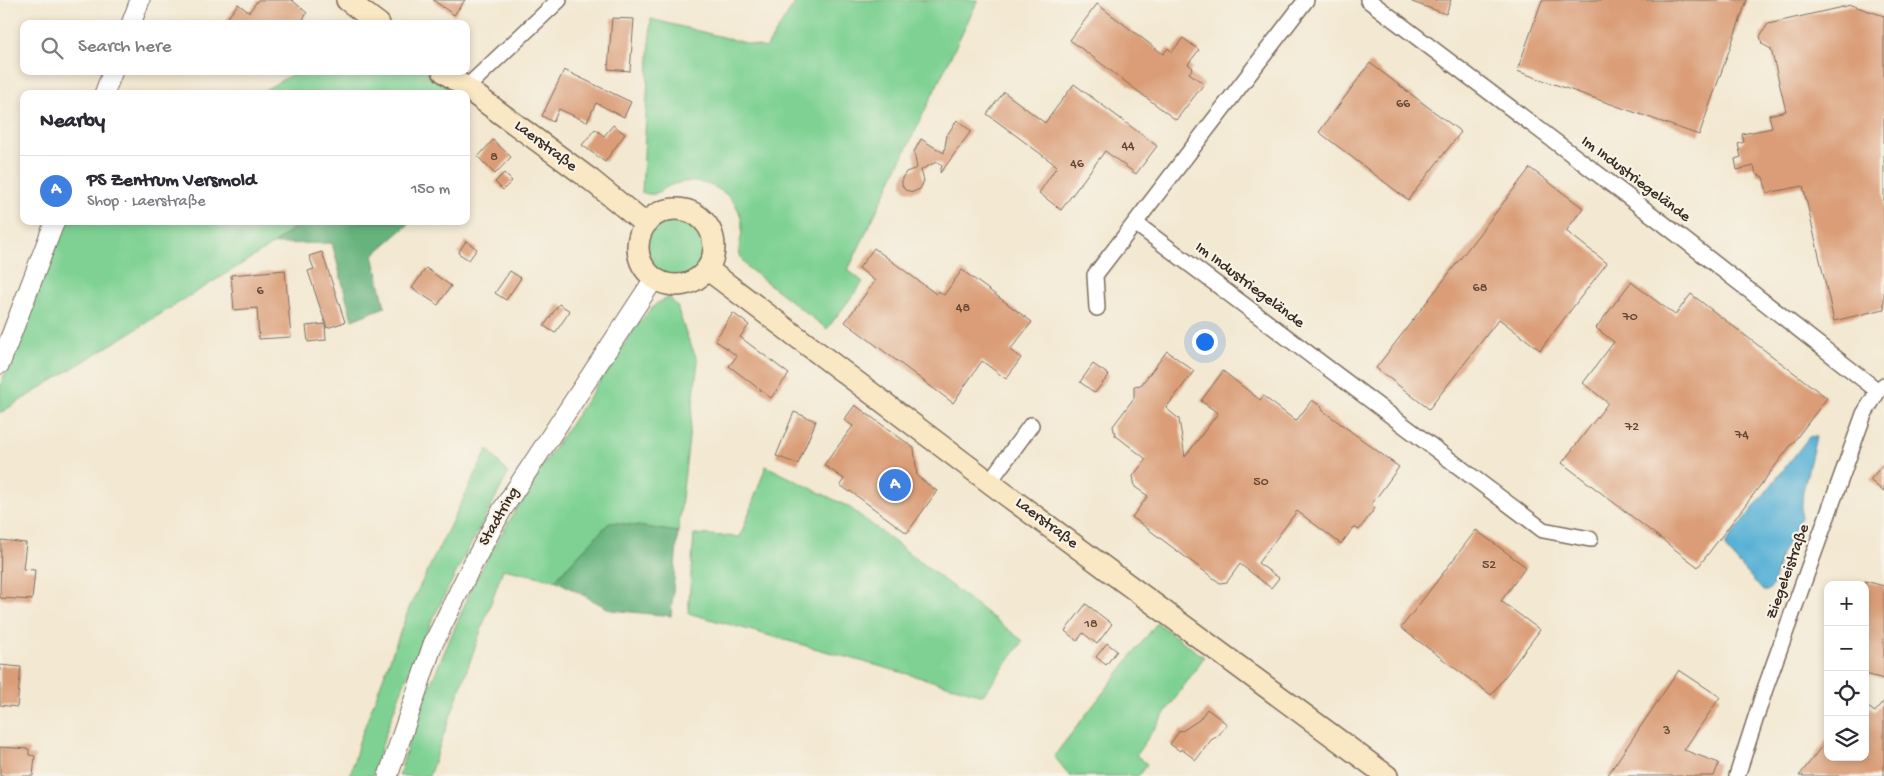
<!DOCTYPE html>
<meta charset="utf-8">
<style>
:root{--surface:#fff;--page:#f2f2f3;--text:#2b2b33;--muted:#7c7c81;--line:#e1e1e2;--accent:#d1495b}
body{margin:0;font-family:"Gochi Hand",sans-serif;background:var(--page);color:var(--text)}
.controls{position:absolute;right:15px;bottom:15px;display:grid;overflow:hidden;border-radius:10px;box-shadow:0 2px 8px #0003}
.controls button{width:45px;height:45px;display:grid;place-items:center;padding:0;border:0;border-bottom:1px solid var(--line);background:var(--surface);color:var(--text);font:25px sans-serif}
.you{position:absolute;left:1204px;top:341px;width:18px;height:18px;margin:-12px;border:4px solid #fff;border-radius:50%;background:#1a73e8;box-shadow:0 0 0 8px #1a73e833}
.badge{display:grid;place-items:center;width:32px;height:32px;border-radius:50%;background:var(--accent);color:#fff;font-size:16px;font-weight:700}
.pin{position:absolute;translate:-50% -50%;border:2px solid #fff;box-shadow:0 1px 5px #0006}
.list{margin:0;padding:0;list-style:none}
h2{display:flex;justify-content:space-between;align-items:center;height:65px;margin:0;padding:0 20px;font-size:21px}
h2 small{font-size:16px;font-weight:400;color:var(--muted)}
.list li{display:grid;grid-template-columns:32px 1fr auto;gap:15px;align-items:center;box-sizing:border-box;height:70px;padding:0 20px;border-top:1px solid var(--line)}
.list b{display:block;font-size:19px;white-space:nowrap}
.list p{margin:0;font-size:16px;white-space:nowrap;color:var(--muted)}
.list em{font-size:16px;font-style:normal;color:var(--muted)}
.icon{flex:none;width:28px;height:28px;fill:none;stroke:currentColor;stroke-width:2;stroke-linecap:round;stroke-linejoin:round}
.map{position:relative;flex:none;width:1884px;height:776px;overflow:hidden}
.search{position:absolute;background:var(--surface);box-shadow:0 2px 8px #0003;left:20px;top:20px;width:450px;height:55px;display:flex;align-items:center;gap:12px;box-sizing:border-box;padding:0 18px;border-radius:10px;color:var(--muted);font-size:19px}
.panel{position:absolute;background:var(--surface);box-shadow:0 2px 8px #0003;left:20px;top:90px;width:450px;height:135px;border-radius:10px}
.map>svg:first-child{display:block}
.green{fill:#7ed193;stroke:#5c7e58}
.forest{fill:#66b37d;stroke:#506e4e}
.water{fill:#58b1d6;stroke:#4a6e7a}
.building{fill:#da9d77}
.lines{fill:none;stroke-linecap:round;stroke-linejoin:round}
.minor-casing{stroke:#7b6c5d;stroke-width:18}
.tertiary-casing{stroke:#7b6c5d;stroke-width:21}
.secondary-casing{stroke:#7b6c5d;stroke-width:24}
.minor{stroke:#fff;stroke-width:15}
.tertiary{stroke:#fff;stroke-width:19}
.secondary{stroke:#fae7c3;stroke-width:21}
.labels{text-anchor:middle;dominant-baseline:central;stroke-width:4.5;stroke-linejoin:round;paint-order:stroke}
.number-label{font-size:14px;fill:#634734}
.street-label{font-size:16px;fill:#3b2a1e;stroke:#f7f3e8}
</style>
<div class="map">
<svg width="1884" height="776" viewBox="0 0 1884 776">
<rect width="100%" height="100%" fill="#f7f3e8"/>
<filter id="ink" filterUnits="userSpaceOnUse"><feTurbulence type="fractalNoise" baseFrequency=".02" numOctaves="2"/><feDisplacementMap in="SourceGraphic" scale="10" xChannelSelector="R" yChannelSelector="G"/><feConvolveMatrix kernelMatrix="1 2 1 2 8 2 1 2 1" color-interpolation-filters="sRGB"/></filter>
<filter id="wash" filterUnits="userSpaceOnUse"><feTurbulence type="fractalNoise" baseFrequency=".0096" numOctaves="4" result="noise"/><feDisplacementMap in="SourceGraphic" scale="20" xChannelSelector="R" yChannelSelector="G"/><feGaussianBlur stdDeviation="1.12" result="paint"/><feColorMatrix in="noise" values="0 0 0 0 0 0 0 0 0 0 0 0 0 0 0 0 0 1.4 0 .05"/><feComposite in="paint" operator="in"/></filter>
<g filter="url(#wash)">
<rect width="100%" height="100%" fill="#f3e8d1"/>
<path class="green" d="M797,0H978L848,270L863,282L827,329L747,267C733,248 742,246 742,227C742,202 720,185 697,182C687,181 676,182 667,187C663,189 658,193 654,194C650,195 645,193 642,193L651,19L766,48Z
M298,71H427L454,92L451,94H258Z
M645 246a31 31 0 1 1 62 0a31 31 0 1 1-62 0Z
M66,221H301L274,244L0,413V386Z
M669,297L677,306L686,334L698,361L678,532L610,522L555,580L503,569L429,776H399L416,718L477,576L538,472L641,320L656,304Z
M488,449L508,474C457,571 401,669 373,776H350L359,742L410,606Z
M766,466L849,507L1023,641L983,695L688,613L694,534L740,537Z
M1157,623L1204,657L1136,755L1147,764L1138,776H1070L1054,756Z"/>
<path class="forest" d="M304,221H414L410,223L373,255L385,307L352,320L332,243L274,244Z
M610,522L678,532L671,616L611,610L555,580Z"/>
<path class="water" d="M1814,436L1816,437L1803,491L1801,517L1781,555L1772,587L1767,591H1763L1726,549V543L1809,437Z"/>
<g id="blocks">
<path class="building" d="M258,0H292L307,13L300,24H223L238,4L249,12Z
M433,0H465L454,15Z
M1412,0H1451L1446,14L1412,2Z
M1542,0H1747L1699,135L1517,71Z
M1097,4L1163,54L1168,48L1172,52L1183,38L1199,50L1188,64L1193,68L1189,73L1204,84L1176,120L1070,40Z
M1851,5L1884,16V309L1834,321L1803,186L1767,193L1763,177L1756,174L1754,166L1737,170L1735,159L1741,157L1738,144L1744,142L1742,134L1772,128L1769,115L1786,111L1771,49L1762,44L1760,36L1768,24Z
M612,18L634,19L630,71L608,69Z
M1370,63L1461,132L1408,200L1319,132Z
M564,70L631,102L624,117L596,103L587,122L559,109L553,122L542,116Z
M1074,84L1157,146L1136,174L1105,151L1061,210L1039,193L1057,166L987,114L1004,92L1045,123Z
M957,120L971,131L945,167L940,173L942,165L937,162L930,165L921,170L924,181L920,189L913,192L905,190L902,185V178L906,172L917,168L914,152L921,139L944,153L947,135Z
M613,125L625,134L605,162L582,145L595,129L604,136Z
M493,140L511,157L495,174L478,157Z
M1530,168L1583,208L1566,231L1607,263L1540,350L1499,319L1429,409L1376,368Z
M504,173L512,181L503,190L495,182Z
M466,241L477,249L469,260L458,253Z
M874,248L936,294L938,291L944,295L962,270L1032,322L1010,350L1021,358L1006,379L982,361L953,403L845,322L875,281L859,268Z
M322,252L345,322L327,328L308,271L314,269L309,256Z
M426,268L451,286L438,305L412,288Z
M285,270L291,337L259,339L257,308L234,310L231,275Z
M510,271L521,278L506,300L495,293Z
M1631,282L1675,315L1691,294L1827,398L1698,567L1562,463L1608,403L1583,383L1614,342L1596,328Z
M559,304L570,311L555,333L544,326Z
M733,313L749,325L740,337L789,374L771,398L729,366L737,356L715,340Z
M325,324L326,340L308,342L306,326Z
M1167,351L1194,371L1166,408L1179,419L1185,457L1218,413L1201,401L1223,371L1260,400L1263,396L1296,421L1312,400L1322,407V410L1399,467L1371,505L1375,508L1359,530L1354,527L1341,544L1297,511L1258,563L1279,578L1271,588L1240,564L1227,582L1220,583L1132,517L1148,496L1135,487L1133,476L1146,459L1115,435L1113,426L1134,398V386L1141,385Z
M1093,364L1109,375L1095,393L1080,382Z
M855,405L914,448L917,476L937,491L907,533L850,491V492L840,485L844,479L824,465L853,426L844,420Z
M794,412L816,421L798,464L776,456Z
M1884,463V492L1870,480Z
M1476,530L1526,567L1501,601L1540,630L1491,695L1401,628Z
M1,540L26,543L23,569L35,570L32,600L0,598Z
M1865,581L1884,586V679L1865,674Z
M1086,604L1112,624L1097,644L1083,633L1077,641L1065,631Z
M1107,643L1117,651L1106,665L1096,657Z
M0,665L21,667L17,707L0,705Z
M1679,670L1720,697L1684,750L1719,763L1714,776H1607Z
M1884,701V776H1799L1828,738V757H1865V705L1875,712Z
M1207,709L1227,724L1218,736L1211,740L1196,760L1181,749L1180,751L1170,744L1180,730L1182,731L1199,720Z
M0,747L29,749V755L35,756L33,776H0Z"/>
</g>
</g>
<g filter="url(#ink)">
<use href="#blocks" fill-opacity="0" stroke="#7b6c5d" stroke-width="1"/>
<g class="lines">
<g class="minor-casing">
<path id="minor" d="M1368,0L1664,224L1878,391
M466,88L559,0
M1135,223L1543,530L1590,539
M1097,308L1095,275L1306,0
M990,481L1031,425
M1737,776L1765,689L1864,414L1878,391L1884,385"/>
</g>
<g class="tertiary-casing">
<path id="tertiary" d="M131,24L140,0
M104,94L113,71
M0,364L55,221
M388,776L433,644L469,571L502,510L654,279"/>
</g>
<g class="secondary-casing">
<path id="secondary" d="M347,0L379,24
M443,71L591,180L645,224
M638 247a38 38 0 1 1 76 0a38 38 0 1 1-76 0Z
M707,269L1005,494L1387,776"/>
</g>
<use href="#minor" class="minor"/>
<use href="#tertiary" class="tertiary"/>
<use href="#secondary" class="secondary"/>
</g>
</g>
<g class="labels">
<g class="number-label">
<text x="1403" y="104">66</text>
<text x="1128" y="146">44</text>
<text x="494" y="157">8</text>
<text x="1077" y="164">46</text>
<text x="1480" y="288">68</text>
<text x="260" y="291">6</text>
<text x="963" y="308">48</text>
<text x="1630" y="317">70</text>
<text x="1632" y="427">72</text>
<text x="1742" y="435">74</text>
<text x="1261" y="482">50</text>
<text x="1489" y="565">52</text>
<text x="1091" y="624">18</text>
<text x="1667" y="731">3</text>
</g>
<g class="street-label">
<text transform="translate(545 147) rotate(37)">Laerstraße</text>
<text transform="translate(1635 180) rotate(37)">Im Industriegelände</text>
<text transform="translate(1249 286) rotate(37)">Im Industriegelände</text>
<text transform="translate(500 517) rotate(-60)">Stadtring</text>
<text transform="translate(1046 524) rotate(37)">Laerstraße</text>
<text transform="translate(1789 572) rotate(-70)">Ziegeleistraße</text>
</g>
</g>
</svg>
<div class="controls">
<button>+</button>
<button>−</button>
<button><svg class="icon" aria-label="locate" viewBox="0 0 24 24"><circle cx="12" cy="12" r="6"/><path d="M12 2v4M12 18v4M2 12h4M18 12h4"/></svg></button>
<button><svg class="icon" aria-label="layers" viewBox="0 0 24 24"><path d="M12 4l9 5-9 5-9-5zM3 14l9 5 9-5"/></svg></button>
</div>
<div class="you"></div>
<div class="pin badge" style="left:895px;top:485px;background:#3f7fe0">A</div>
<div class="search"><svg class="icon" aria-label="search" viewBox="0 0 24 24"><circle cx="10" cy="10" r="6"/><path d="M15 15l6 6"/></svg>Search here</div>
<section class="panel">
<h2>Nearby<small></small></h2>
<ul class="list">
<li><span class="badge" style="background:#3f7fe0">A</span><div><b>PS Zentrum Versmold</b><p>Shop · Laerstraße</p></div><em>150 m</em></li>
</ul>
</section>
</div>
